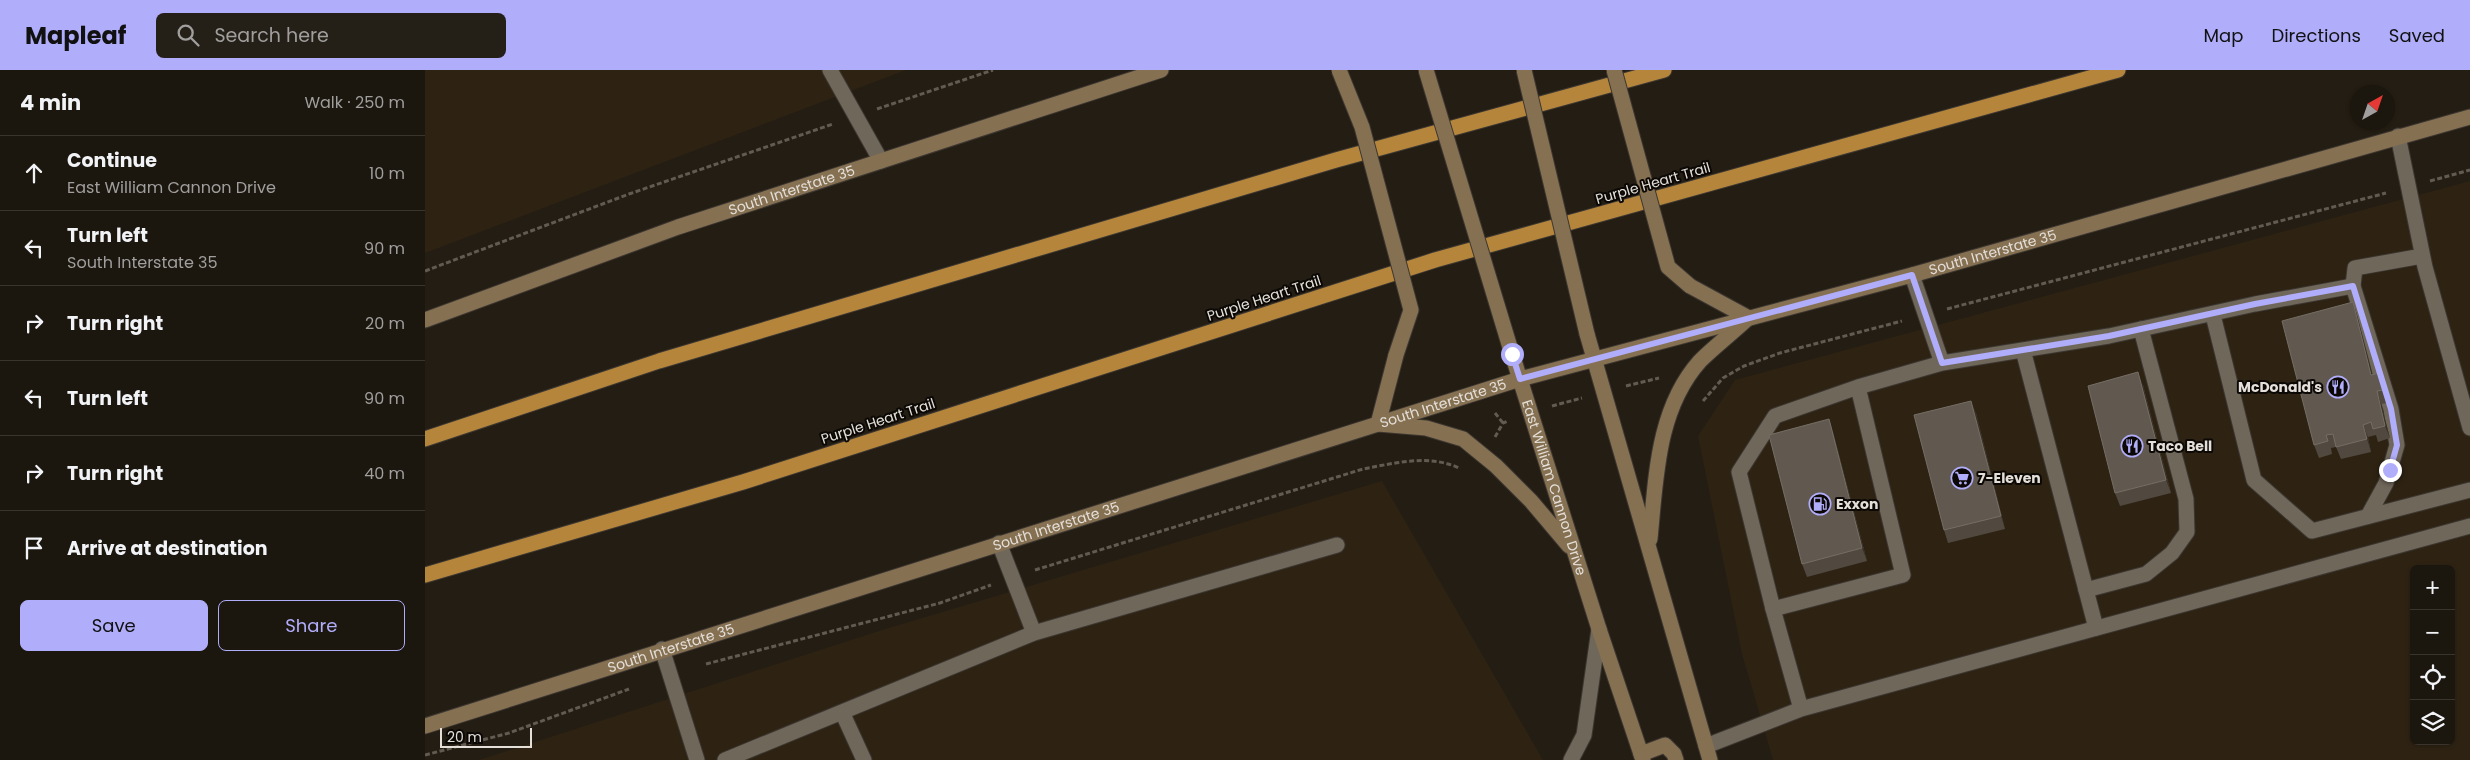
<!DOCTYPE html>
<meta charset="utf-8">
<style>
:root{--surface:#1b160e;--page:#241f17;--text:#f1f3f6;--muted:#a09f9e;--line:#39352e;--accent:#b0adfa}
body{margin:0;font-family:Poppins,sans-serif;background:var(--page);color:var(--text)}
.controls{position:absolute;right:15px;bottom:15px;display:grid;overflow:hidden;border-radius:8px;box-shadow:0 1px 4px #0004}
.controls button{width:45px;height:45px;display:grid;place-items:center;padding:0;border:0;border-bottom:1px solid var(--line);background:var(--surface);color:var(--text);font:25px sans-serif}
.compass{position:absolute;left:1925px;top:15px;width:45px;height:45px;border-radius:50%;background:var(--surface);box-shadow:0 1px 4px #0004;rotate:40deg}
.scale{position:absolute;left:15px;bottom:12px;width:92px;box-sizing:border-box;padding-left:5px;border:2px solid #e4dfd8;border-top:0;font-size:14px;line-height:18px;white-space:nowrap;color:#e4dfd8;-webkit-text-stroke:4px #0b0805;paint-order:stroke}
.stop{position:absolute;width:15px;height:15px;margin:-11px;border:4px solid #b0adfa;border-radius:50%;background:#fff}
.stop.end{background:#b0adfa;border-color:#fff;box-shadow:0 1px 5px #0008}
.list{margin:0;padding:0;list-style:none}
h2{display:flex;justify-content:space-between;align-items:center;height:65px;margin:0;padding:0 20px;font-size:21px}
h2 small{font-size:16px;font-weight:400;color:var(--muted)}
.list li{display:grid;grid-template-columns:32px 1fr auto;gap:15px;align-items:center;box-sizing:border-box;height:75px;padding:0 20px;border-top:1px solid var(--line)}
.list b{display:block;font-size:19px;white-space:nowrap}
.list p{margin:0;font-size:16px;white-space:nowrap;color:var(--muted)}
.list em{font-size:16px;font-style:normal;color:var(--muted)}
.actions{display:flex;gap:10px;padding:15px 20px}
.actions a{flex:1;padding:11px 0;border:1px solid var(--accent);border-radius:8px;text-align:center;font-size:18px;color:var(--accent)}
.actions .main{background:var(--accent);color:#111}
.icon{flex:none;width:28px;height:28px;fill:none;stroke:currentColor;stroke-width:2;stroke-linecap:round;stroke-linejoin:round}
.map{position:relative;flex:none;width:2045px;height:690px;overflow:hidden}
header{display:flex;align-items:center;gap:30px;box-sizing:border-box;height:70px;padding:0 25px;background:var(--accent);color:#111}
header strong{font-size:24px}
nav{display:flex;gap:28px;margin-inline-start:auto;font-size:18px}
.search{width:350px;height:45px;background:var(--page);display:flex;align-items:center;gap:12px;box-sizing:border-box;padding:0 18px;border-radius:8px;color:var(--muted);font-size:19px}
main{display:flex}
aside{flex:1;background:var(--surface)}
.map>svg:first-child{display:block}
.built{fill:#2e2313;fill-rule:evenodd}
.lines{fill:none;stroke-linecap:round;stroke-linejoin:round}
.lane-casing{stroke:#3c3731;stroke-width:17}
.street-casing{stroke:#3c3731;stroke-width:17}
.secondary-casing{stroke:#3c3731;stroke-width:17}
.highway-casing{stroke:#3c3731;stroke-width:17}
.path{stroke:#625b52;stroke-width:3;stroke-dasharray:5 2.5;stroke-linecap:butt}
.lane{stroke:#70675b;stroke-width:15}
.street{stroke:#70675b;stroke-width:15}
.secondary{stroke:#857052;stroke-width:15}
.highway{stroke:#b5853c;stroke-width:15}
.secondary-bridge-casing{stroke:#3c3731;stroke-width:17;stroke-linecap:butt}
.secondary-bridge{stroke:#857052;stroke-width:15}
.wall{fill:#51493f}
.shaded-wall{fill:#383126}
.building{fill:#61594f;stroke:#756e64}
.route{stroke:#b0adfa;stroke-width:6}
.labels{text-anchor:middle;dominant-baseline:central;stroke-width:4;stroke-linejoin:round;paint-order:stroke}
.street-label{font-size:14px;fill:#e4dfd8;stroke:#0b0805}
.poi-label{font-size:14px;font-weight:bold;fill:#e4dfd8;stroke:#0b0805;text-anchor:start}
</style>
<header>
<strong>Mapleaf</strong>
<div class="search"><svg class="icon" aria-label="search" viewBox="0 0 24 24"><circle cx="10" cy="10" r="6"/><path d="M15 15l6 6"/></svg>Search here</div>
<nav><a>Map</a><a>Directions</a><a>Saved</a></nav>
</header>
<main>
<aside>
<h2>4 min<small>Walk · 250 m</small></h2>
<ul class="list">
<li><svg class="icon" aria-label="ahead" viewBox="0 0 24 24"><path d="M12 20V5M6 11l6-6 6 6"/></svg><div><b>Continue</b><p>East William Cannon Drive</p></div><em>10 m</em></li>
<li><svg class="icon" aria-label="left" viewBox="0 0 24 24"><path d="M17 20v-9H6M10 6l-5 5 5 5"/></svg><div><b>Turn left</b><p>South Interstate 35</p></div><em>90 m</em></li>
<li><svg class="icon" aria-label="right" viewBox="0 0 24 24"><path d="M7 20v-9h11M14 6l5 5-5 5"/></svg><div><b>Turn right</b></div><em>20 m</em></li>
<li><svg class="icon" aria-label="left" viewBox="0 0 24 24"><path d="M17 20v-9H6M10 6l-5 5 5 5"/></svg><div><b>Turn left</b></div><em>90 m</em></li>
<li><svg class="icon" aria-label="right" viewBox="0 0 24 24"><path d="M7 20v-9h11M14 6l5 5-5 5"/></svg><div><b>Turn right</b></div><em>40 m</em></li>
<li><svg class="icon" aria-label="arrive" viewBox="0 0 24 24"><path d="M6 21V4h12l-3 4 3 4H6"/></svg><div><b>Arrive at destination</b></div></li>
</ul>
<div class="actions"><a class="main">Save</a><a>Share</a></div>
</aside>
<div class="map">
<svg width="2045" height="690" viewBox="0 0 2045 690">
<rect width="100%" height="100%" fill="#241d13"/>
<path class="built" d="M0,0H481L0,183Z
M2045,111V690H1348L1317,584L1273,366L1310,310ZM1989,499H2026V671H1989Z
M957,411L1118,690H54L457,560Z"/>
<g class="lines">
<g class="lane-casing">
<path id="lane" d="M405,0L456,91
M1973,66L2000,197L2045,358
M1943,446L1961,413L1972,375L1966,339L1928,216L1930,198L1997,186
M574,473L609,563
M1661,520L1721,504L1747,483L1762,462L1761,429L1716,259
M1348,539L1376,639
M237,579L272,690
M417,642L439,690
M1281,676L1376,639L2045,456
M300,690L609,563L912,475
M1146,690L1159,665L1174,559"/>
</g>
<g class="street-casing">
<path id="street" d="M1487,205L1517,293L1684,266L1830,234L1928,216
M1788,245L1829,410L1887,461L2045,420
M1598,280L1671,558
M1433,317L1478,505L1348,539L1314,402L1350,346L1433,317L1517,293"/>
</g>
<g class="secondary-casing">
<g id="secondary">
<path d="M1265,216L1324,248"/>
<path id="s1" d="M0,250L253,157L736,0"/>
<path d="M1162,264L1285,690"/>
<path id="s2" d="M1087,284L1174,559L1218,690"/>
<path d="M971,285L953,354L1001,358L1038,369L1071,396L1106,431L1144,476"/>
<path d="M1225,469C1231,408 1232,339 1275,291C1289,277 1306,264 1321,250"/>
<path id="s3" d="M0,656L1095,309L1487,205L2045,47"/>
<path d="M1216,684L1240,675L1249,684L1251,690"/>
</g>
</g>
<g class="highway-casing">
<path id="highway" d="M0,369L234,291L911,90L1239,0
M0,505L318,412L1010,190L1693,0"/>
</g>
<path class="path" d="M452,39L568,0
M2005,111L2045,100
M0,201L204,124L408,54
M1522,239L1961,123
M1201,316L1234,308
M1278,331L1298,308L1319,296L1355,283L1477,251
M1127,336L1157,328
M1070,343L1078,353
M1070,367L1078,353L1083,351
M610,500L938,399C970,393 1004,384 1034,398
M281,594L515,533L566,515
M0,685L84,663L204,619"/>
<use href="#lane" class="lane"/>
<use href="#street" class="street"/>
<use href="#secondary" class="secondary"/>
<use href="#highway" class="highway"/>
<g class="secondary-bridge-casing">
<path id="secondary-bridge" d="M914,0L937,57L986,240L971,285
M1001,0L1087,284
M1099,0L1162,264
M1189,0L1243,197L1265,216"/>
</g>
<use href="#secondary-bridge" class="secondary-bridge"/>
</g>
<path class="wall" d="M1928,232L1932,245L1948,305L1958,316L1963,333L1956,334L1965,368L1953,372L1951,365L1943,367L1946,382L1916,389L1911,377L1906,378L1907,384L1894,388L1889,375Z
M1718,315L1746,423L1695,436L1690,423Z
M1551,343L1580,459L1523,473L1519,460Z
M1404,349L1408,362L1442,491L1382,507L1377,494Z"/>
<path class="shaded-wall" d="M1928,232L1932,245L1951,318L1946,305Z
M1713,302L1718,315L1746,423L1741,410Z
M1954,303L1958,316L1963,333L1958,320Z
M1952,321L1956,334L1965,368L1960,356Z
M1546,331L1551,343L1580,459L1576,446Z
M1404,349L1408,362L1442,491L1437,478Z
M1938,355L1943,367L1946,382L1942,369Z"/>
<path class="building" d="M1928,232L1946,305L1954,303L1958,320L1952,321L1960,356L1948,359L1946,352L1938,355L1942,369L1911,377L1908,364L1901,365L1903,371L1889,375L1857,251Z
M1713,302L1741,410L1690,423L1663,316Z
M1546,331L1576,446L1519,460L1489,345Z
M1404,349L1437,478L1377,494L1344,365Z"/>
<g class="lines">
<path class="route" d="M1087,284L1095,309L1487,205L1517,293L1684,266L1830,234L1928,216L1966,339L1972,375L1965,400"/>
</g>
<defs>
<g id="restaurant-ring" transform="scale(1.125)"><circle r="9.5" fill="#0b0805" stroke="#b0adfa" stroke-width="1.5"/><path d="M-5-6h1v4h1v-4h1v4h1v-4h1v5L-1.5 .5V6h-2V.5L-5-1ZM5-6V6H3V1.5H1.5Q1.5-4 5-6Z" fill="#b0adfa"/></g>
<g id="supermarket-ring" transform="scale(1.125)"><circle r="9.5" fill="#0b0805" stroke="#b0adfa" stroke-width="1.5"/><path d="M-6-5.5h2.5l.6 2H6L4.5 2H-2.5L-4.4-4H-6ZM-1.5 3.2a1.3 1.3 0 1 0 .1 0ZM3 3.2a1.3 1.3 0 1 0 .1 0Z" fill="#b0adfa"/></g>
<g id="fuel-ring" transform="scale(1.125)"><circle r="9.5" fill="#0b0805" stroke="#b0adfa" stroke-width="1.5"/><path d="M-5.5-6h7V0h2V4h1.3V-2.5L3-4.5l.8-.8L6-3V5H2.5V1h-1V6h-7ZM-4.2-4.7v3.2H.2V-4.7Z" fill="#b0adfa"/></g>
</defs>
<g fill-rule="evenodd">
<use href="#restaurant-ring" x="1913" y="317"/>
<use href="#restaurant-ring" x="1707" y="376"/>
<use href="#supermarket-ring" x="1537" y="408"/>
<use href="#fuel-ring" x="1395" y="434"/>
</g>
<g class="labels">
<g class="street-label">
<text transform="translate(1228 113) rotate(-16)">Purple Heart Trail</text>
<text stroke="none"><textPath href="#s1" startOffset="389">South Interstate 35</textPath></text>
<text stroke="none"><textPath href="#s3" startOffset="1638">South Interstate 35</textPath></text>
<text transform="translate(839 228) rotate(-18)">Purple Heart Trail</text>
<text stroke="none"><textPath href="#s3" startOffset="1068">South Interstate 35</textPath></text>
<text transform="translate(453 351) rotate(-18)">Purple Heart Trail</text>
<text stroke="none"><textPath href="#s2" startOffset="140">East William Cannon Drive</textPath></text>
<text stroke="none"><textPath href="#s3" startOffset="662">South Interstate 35</textPath></text>
<text stroke="none"><textPath href="#s3" startOffset="258">South Interstate 35</textPath></text>
</g>
<g class="poi-label">
<text x="1897" y="317" text-anchor="end">McDonald's</text>
<text x="1723" y="376">Taco Bell</text>
<text x="1553" y="408">7-Eleven</text>
<text x="1411" y="434">Exxon</text>
</g>
</g>
</svg>
<div class="controls">
<button>+</button>
<button>−</button>
<button><svg class="icon" aria-label="locate" viewBox="0 0 24 24"><circle cx="12" cy="12" r="6"/><path d="M12 2v4M12 18v4M2 12h4M18 12h4"/></svg></button>
<button><svg class="icon" aria-label="layers" viewBox="0 0 24 24"><path d="M12 4l9 5-9 5-9-5zM3 14l9 5 9-5"/></svg></button>
</div>
<svg class="compass" viewBox="-18 -18 36 36"><path d="M0-13l5 13h-10z" fill="#e53935"/><path d="M0 13l5-13h-10z" fill="#a09f9e"/></svg>
<div class="scale">20 m</div>
<div class="stop" style="left:1087px;top:284px"></div>
<div class="stop end" style="left:1965px;top:400px"></div>
</div>
</main>
